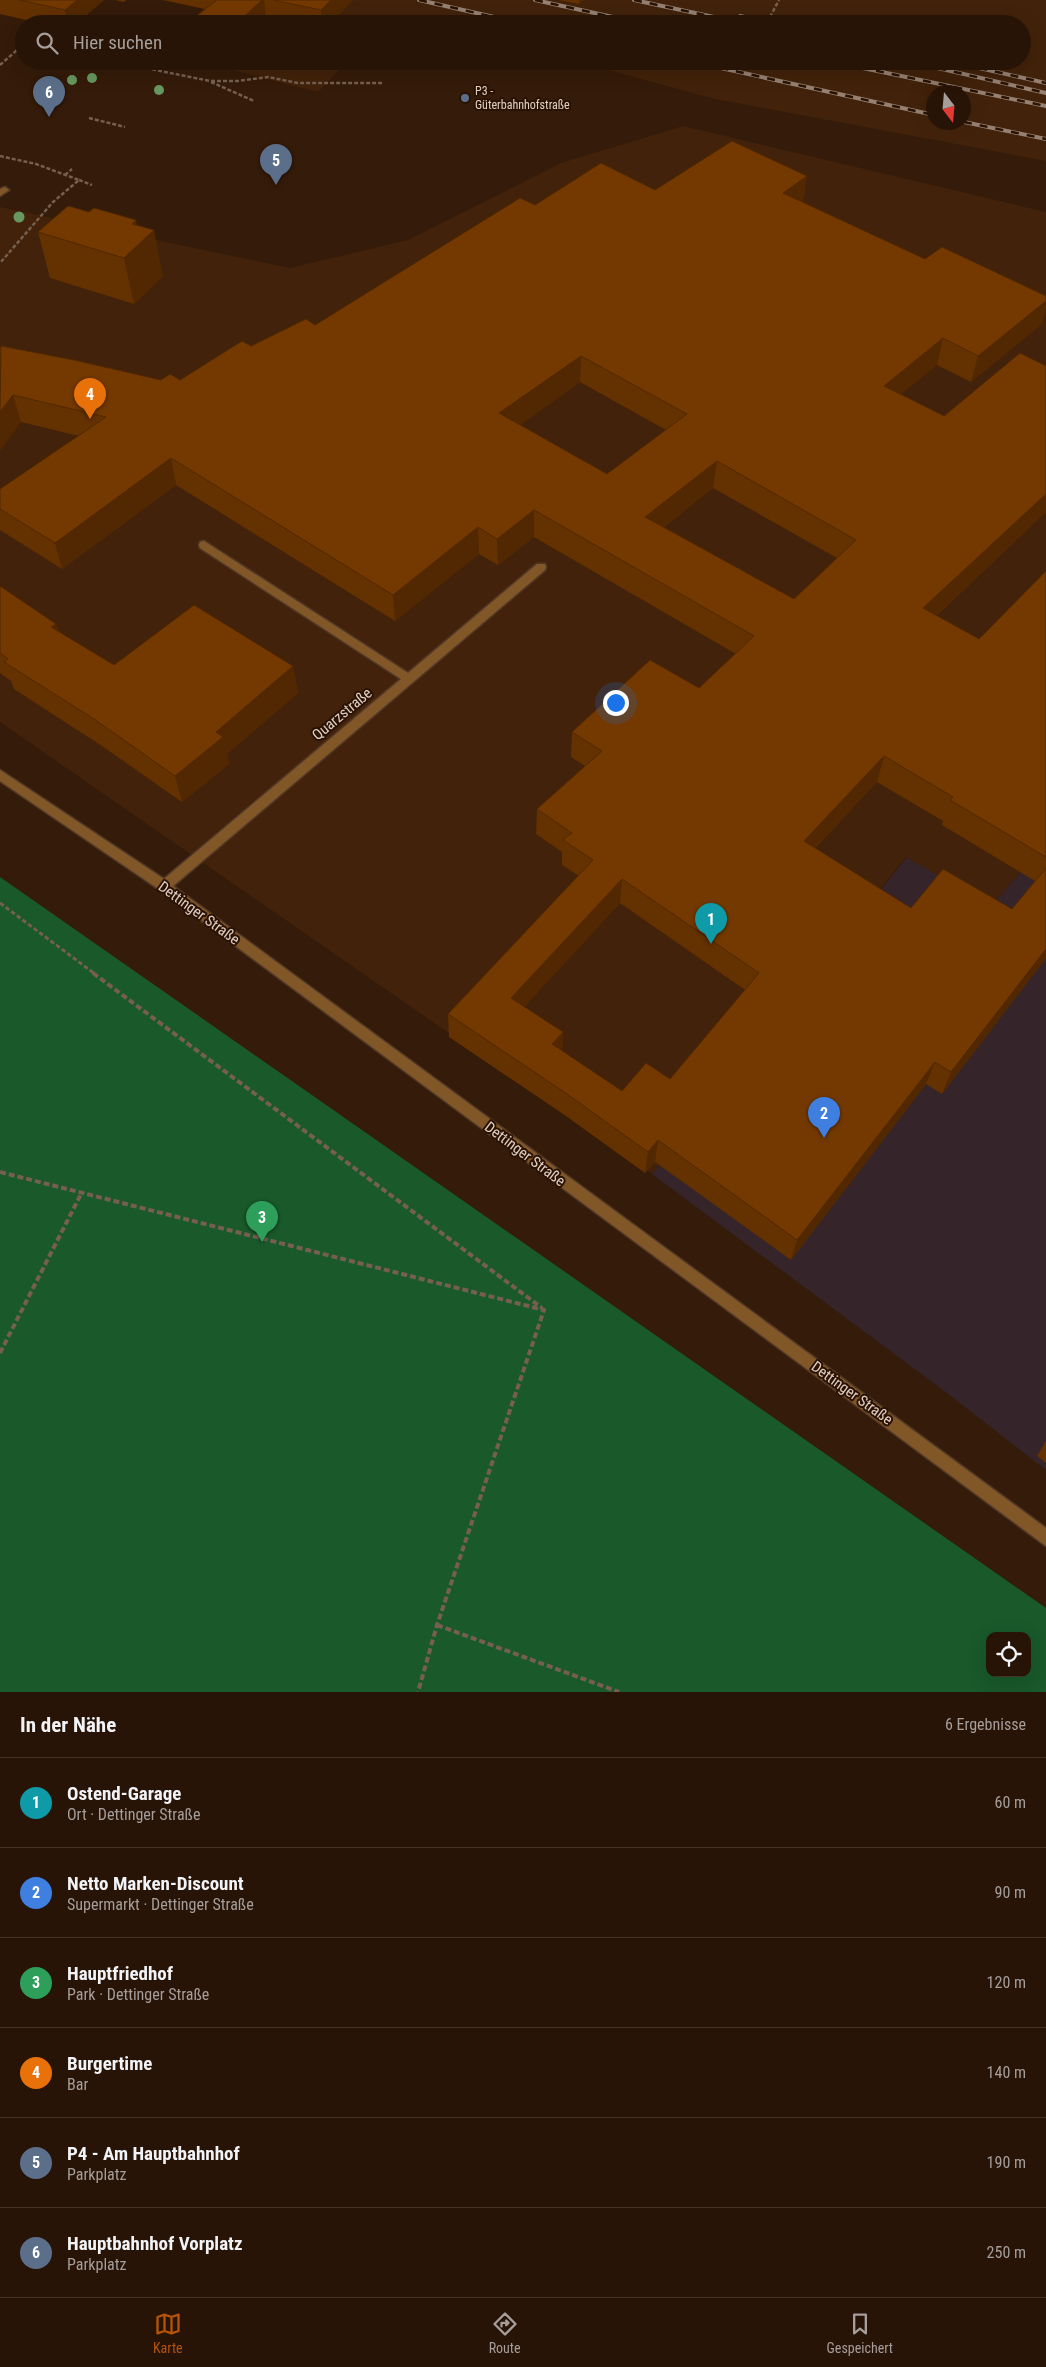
<!DOCTYPE html>
<html lang="de">
<meta charset="utf-8">
<style>
:root{--surface:#281407;--page:#301d11;--text:#f1f3f6;--muted:#a59e9b;--line:#443328;--accent:#b45309}
body{margin:0;font-family:"Roboto Condensed",sans-serif;background:var(--page);color:var(--text)}
.controls{position:absolute;right:15px;bottom:15px;display:grid;overflow:hidden;border-radius:10px;box-shadow:0 5px 20px #0002}
.controls button{width:45px;height:45px;display:grid;place-items:center;padding:0;border:0;border-bottom:1px solid var(--line);background:var(--surface);color:var(--text);font:25px sans-serif}
.compass{position:absolute;left:926px;top:85px;width:45px;height:45px;border-radius:50%;background:var(--surface);box-shadow:0 5px 20px #0002;rotate:164deg}
.you{position:absolute;left:615px;top:702px;width:18px;height:18px;margin:-12px;border:4px solid #fff;border-radius:50%;background:#1a73e8;box-shadow:0 0 0 8px #1a73e833}
.badge{display:grid;place-items:center;width:32px;height:32px;border-radius:50%;background:var(--accent);color:#fff;font-size:16px;font-weight:700}
.pin{position:absolute;translate:-50% -41px;filter:drop-shadow(0 1px 2px #0008)}
.pin::after{content:'';position:absolute;top:26px;width:18px;height:15px;background:inherit;clip-path:polygon(0 0,100% 0,50% 100%)}
.list{margin:0;padding:0;list-style:none}
h2{display:flex;justify-content:space-between;align-items:center;height:65px;margin:0;padding:0 20px;font-size:21px}
h2 small{font-size:16px;font-weight:400;color:var(--muted)}
.list li{display:grid;grid-template-columns:32px 1fr auto;gap:15px;align-items:center;box-sizing:border-box;height:90px;padding:0 20px;border-top:1px solid var(--line)}
.list b{display:block;font-size:19px;white-space:nowrap}
.list p{margin:0;font-size:16px;white-space:nowrap;color:var(--muted)}
.list em{font-size:16px;font-style:normal;color:var(--muted)}
.icon{flex:none;width:28px;height:28px;fill:none;stroke:currentColor;stroke-width:2;stroke-linecap:round;stroke-linejoin:round}
.map{position:relative;flex:none;width:1046px;height:1692px;overflow:hidden}
.search{position:absolute;background:var(--surface);box-shadow:0 5px 20px #0002;left:15px;right:15px;top:15px;height:55px;display:flex;align-items:center;gap:12px;box-sizing:border-box;padding:0 18px;border-radius:28px;color:var(--muted);font-size:19px}
.sheet{height:605px;background:var(--surface)}
nav{display:flex;justify-content:space-around;align-items:center;box-sizing:border-box;height:70px;border-top:1px solid var(--line);background:var(--surface);font-size:14px;color:var(--muted)}
nav a{display:grid;justify-items:center;gap:2px}
nav .on{color:var(--accent)}
.map>svg:first-child{display:block}
.commercial{fill:#36242b}
.built{fill:#42220a;fill-rule:evenodd}
.green{fill:#19592a;fill-rule:evenodd}
.lines{fill:none;stroke-linecap:round;stroke-linejoin:round}
.minor-casing{stroke:#513827;stroke-width:3}
.path-far2{stroke:#765f4f;stroke-width:2.5;stroke-dasharray:4 2;stroke-linecap:butt}
.path-far1{stroke:#765f4f;stroke-width:3;stroke-dasharray:4.5 2.5;stroke-linecap:butt}
.path{stroke:#765f4f;stroke-width:4;stroke-dasharray:6 3;stroke-linecap:butt}
.minor{fill:#825728;fill-rule:evenodd}
.rail-casing{stroke:#958072;stroke-width:4}
.rail{stroke:#2a1202;stroke-width:2.5;stroke-dasharray:8;stroke-linecap:butt}
.tree{fill:#67985f}
.wall{fill:#643101;fill-rule:evenodd}
.shaded-wall{fill:#512801}
.building{fill:#743901;stroke:#512801;fill-rule:evenodd}
.service-dot{fill:#5c6f8a;stroke:#2a1202;stroke-width:2}
.labels{text-anchor:middle;dominant-baseline:central;stroke-width:4;stroke-linejoin:round;paint-order:stroke}
.far-poi-label{font-size:12px;fill:#e1cfc4;stroke:#2a1202;text-anchor:start}
.street-label{font-size:15px;fill:#e1cfc4;stroke:#2a1202}
</style>
<div class="map">
<svg width="1046" height="1692" viewBox="0 0 1046 1692">
<rect width="100%" height="100%" fill="#351b09"/>
<path class="commercial" d="M1046,843V1470L947,1393L652,1174L907,857L991,906Z"/>
<path class="built" d="M162,0H1046V161L715,99L575,61H1022V24H215L227,14ZM934,92H964V122H934Z
M198,61H348L318,92Z
M683,126L1046,212V843L991,906L906,857L652,1174L0,722V207L290,268L408,240L561,163Z"/>
<path class="green" d="M0,877L1046,1608V1692H0ZM990,1636H1027V1673H990Z"/>
<g class="lines">
<g class="minor-casing">
<path id="minor" d="M5,187L9,190L0,196V189Z
M204,541L408,673L537,564H545L546,567L545,570L173,886L1046,1528V1546L160,890L0,781V770L164,879L401,679L200,548L199,545L200,542Z"/>
</g>
<path class="path-far2" d="M770,17L779,0
M111,61L210,81H238L268,77L298,83H382
M0,65L24,44
M211,82L254,101
M89,118L125,127
M0,156L36,164L79,180L53,202L0,263
M65,175L72,169
M79,180L92,185"/>
<path class="path-far1" d="M0,903L95,974"/>
<path class="path" d="M93,973L542,1308
M0,1172L544,1310L437,1625L418,1692
M0,1353L81,1194
M437,1625L619,1692"/>
<use href="#minor" class="minor"/>
<g class="rail-casing">
<path id="rail" d="M419,0L525,24
M535,0L645,24
M634,0L747,24
M740,16L774,24
M689,61L934,115
M829,61L1046,106
M907,61L1046,93
M948,61L1046,83
M964,122L1046,139"/>
</g>
<use href="#rail" class="rail"/>
</g>
<g class="tree">
<circle cx="92" cy="78" r="5"/>
<circle cx="72" cy="80" r="5"/>
<circle cx="159" cy="90" r="5"/>
<circle cx="19" cy="217" r="5.5"/>
</g>
<path class="wall" d="M0,0H104L76,24H43L0,14Z
M115,0H126L124,2Z
M163,0H353L329,24H295L266,17L260,24H186L205,9Z
M559,0H583L579,4Z
M198,61H220L216,65Z
M655,190L803,202L1042,324L971,382L937,365L901,394L944,416L1046,366V512L936,616L979,639L1046,571V958L942,1094L926,1084L791,1260L655,1162L645,1173L566,1116L449,1037L448,1014L579,876L562,865V852L536,834L537,809L585,766L571,757L572,732L699,688L736,654L534,537L498,565L479,554L395,621L176,485L62,569L0,530V489L79,436L21,422L0,450V347L161,380H180L251,346L315,325L535,205ZM580,382L666,430L607,474L520,425ZM713,488L837,558L794,599L664,527ZM877,782L943,821L942,825L1035,881L1012,909L911,908L815,848ZM620,903L745,990L670,1079L622,1091L562,1051L563,1032L524,1007Z
M89,212L137,225L163,276L134,304L50,278L38,232Z
M0,586L56,624L59,632L114,665L293,666L298,693L227,754L229,764L182,802L102,746L14,689L11,681L0,673Z
M1046,1441V1463L1037,1456Z"/>
<path class="shaded-wall" d="M77,0H104L76,24H67L65,10Z
M262,0H264L266,17L260,24H236Z
M331,0H353L329,24H322L321,10Z
M579,0H583L579,4Z
M215,61H220L216,65Z
M807,176L803,203L783,193Z
M136,220L140,243L154,230L163,276L134,304L124,258L132,224Z
M1046,301V310L1042,324L971,382L978,356Z
M943,338L937,365L879,412L884,386Z
M581,356L580,382L500,440L499,413Z
M13,395L21,422L0,450V412Z
M171,458L176,485L62,569L55,543Z
M717,461L713,488L643,543L645,517Z
M1046,494V512L916,634L923,608Z
M534,510V537L498,565L497,539Z
M478,527L479,554L395,621L393,595Z
M56,624L65,651L51,627Z
M293,666L298,693L227,754L229,764L182,802L175,776L216,732Z
M884,756L877,782L798,865L804,841Z
M622,879L620,903L511,1021V998Z
M1046,949V958L942,1094L951,1072Z
M563,1032L562,1054L552,1044Z
M935,1062L926,1084L791,1260L797,1240Z
M658,1140L655,1162L645,1173L648,1152Z"/>
<path class="building" d="M20,0H77L65,10Z
M217,0H262L236,24H186Z
M273,0H331L321,10Z
M732,141L807,176L783,193L925,259L942,247L1046,296V301L978,356L943,338L884,386L944,416L1020,353L1046,366V494L923,608L979,639L1046,571V857L950,800L953,797L884,756L804,841L911,908L943,869L1012,909L1046,868V949L951,1072L935,1062L797,1240L658,1140L648,1152L567,1094L448,1014L593,860L563,840L572,833L537,809L602,751L572,732L650,660L699,688L754,636L534,510L497,539L478,527L393,595L171,458L55,543L0,509V489L106,417L13,395L0,412L1,346L74,360L161,380L170,374L180,380L242,341L251,346L306,319L315,325L520,198L535,205L601,163L655,190ZM581,356L687,414L607,474L499,413ZM717,461L856,540L794,599L645,517ZM622,879L759,973L670,1079L646,1063L622,1091L552,1044L563,1032L511,998Z
M68,206L89,212L94,208L136,220L132,224L154,230L124,258L38,232Z
M0,586L56,624L51,627L114,665L194,605L293,666L216,732L223,737L175,776L94,719L4,662L8,659L0,653Z"/>
<circle class="service-dot" cx="465" cy="98" r="5"/>
<g class="labels">
<g class="far-poi-label">
<text x="475" y="91">P3 -<tspan x="475" dy="14">Güterbahnhofstraße</tspan></text>
</g>
<g class="street-label">
<text transform="translate(342 714) rotate(-40)">Quarzstraße</text>
<text transform="translate(199 913) rotate(36)">Dettinger Straße</text>
<text transform="translate(525 1154) rotate(37)">Dettinger Straße</text>
<text transform="translate(852 1393) rotate(36)">Dettinger Straße</text>
</g>
</g>
</svg>
<div class="controls">
<button><svg class="icon" aria-label="locate" viewBox="0 0 24 24"><circle cx="12" cy="12" r="6"/><path d="M12 2v4M12 18v4M2 12h4M18 12h4"/></svg></button>
</div>
<svg class="compass" viewBox="-18 -18 36 36"><path d="M0-13l5 13h-10z" fill="#e53935"/><path d="M0 13l5-13h-10z" fill="#a59e9b"/></svg>
<div class="you"></div>
<div class="pin badge" style="left:711px;top:944px;background:#0f9aa8">1</div>
<div class="pin badge" style="left:824px;top:1138px;background:#3f7fe0">2</div>
<div class="pin badge" style="left:262px;top:1242px;background:#2e9e5b">3</div>
<div class="pin badge" style="left:90px;top:419px;background:#e8710a">4</div>
<div class="pin badge" style="left:276px;top:185px;background:#5c6f8a">5</div>
<div class="pin badge" style="left:49px;top:117px;background:#5c6f8a">6</div>
<div class="search"><svg class="icon" aria-label="search" viewBox="0 0 24 24"><circle cx="10" cy="10" r="6"/><path d="M15 15l6 6"/></svg>Hier suchen</div>
</div>
<section class="sheet">
<h2>In der Nähe<small>6 Ergebnisse</small></h2>
<ul class="list">
<li><span class="badge" style="background:#0f9aa8">1</span><div><b>Ostend-Garage</b><p>Ort · Dettinger Straße</p></div><em>60 m</em></li>
<li><span class="badge" style="background:#3f7fe0">2</span><div><b>Netto Marken-Discount</b><p>Supermarkt · Dettinger Straße</p></div><em>90 m</em></li>
<li><span class="badge" style="background:#2e9e5b">3</span><div><b>Hauptfriedhof</b><p>Park · Dettinger Straße</p></div><em>120 m</em></li>
<li><span class="badge" style="background:#e8710a">4</span><div><b>Burgertime</b><p>Bar</p></div><em>140 m</em></li>
<li><span class="badge" style="background:#5c6f8a">5</span><div><b>P4 - Am Hauptbahnhof</b><p>Parkplatz</p></div><em>190 m</em></li>
<li><span class="badge" style="background:#5c6f8a">6</span><div><b>Hauptbahnhof Vorplatz</b><p>Parkplatz</p></div><em>250 m</em></li>
</ul>
</section>
<nav>
<a class="on"><svg class="icon" aria-label="map" viewBox="0 0 24 24"><path d="M3 6l6-2 6 2 6-2v14l-6 2-6-2-6 2zM9 4v14M15 6v14"/></svg>Karte</a>
<a><svg class="icon" aria-label="directions" viewBox="0 0 24 24"><path d="M12 3l9 9-9 9-9-9zM9 14v-3h6M13 9l2 2-2 2"/></svg>Route</a>
<a><svg class="icon" aria-label="saved" viewBox="0 0 24 24"><path d="M7 4h10v16l-5-4-5 4z"/></svg>Gespeichert</a>
</nav>
